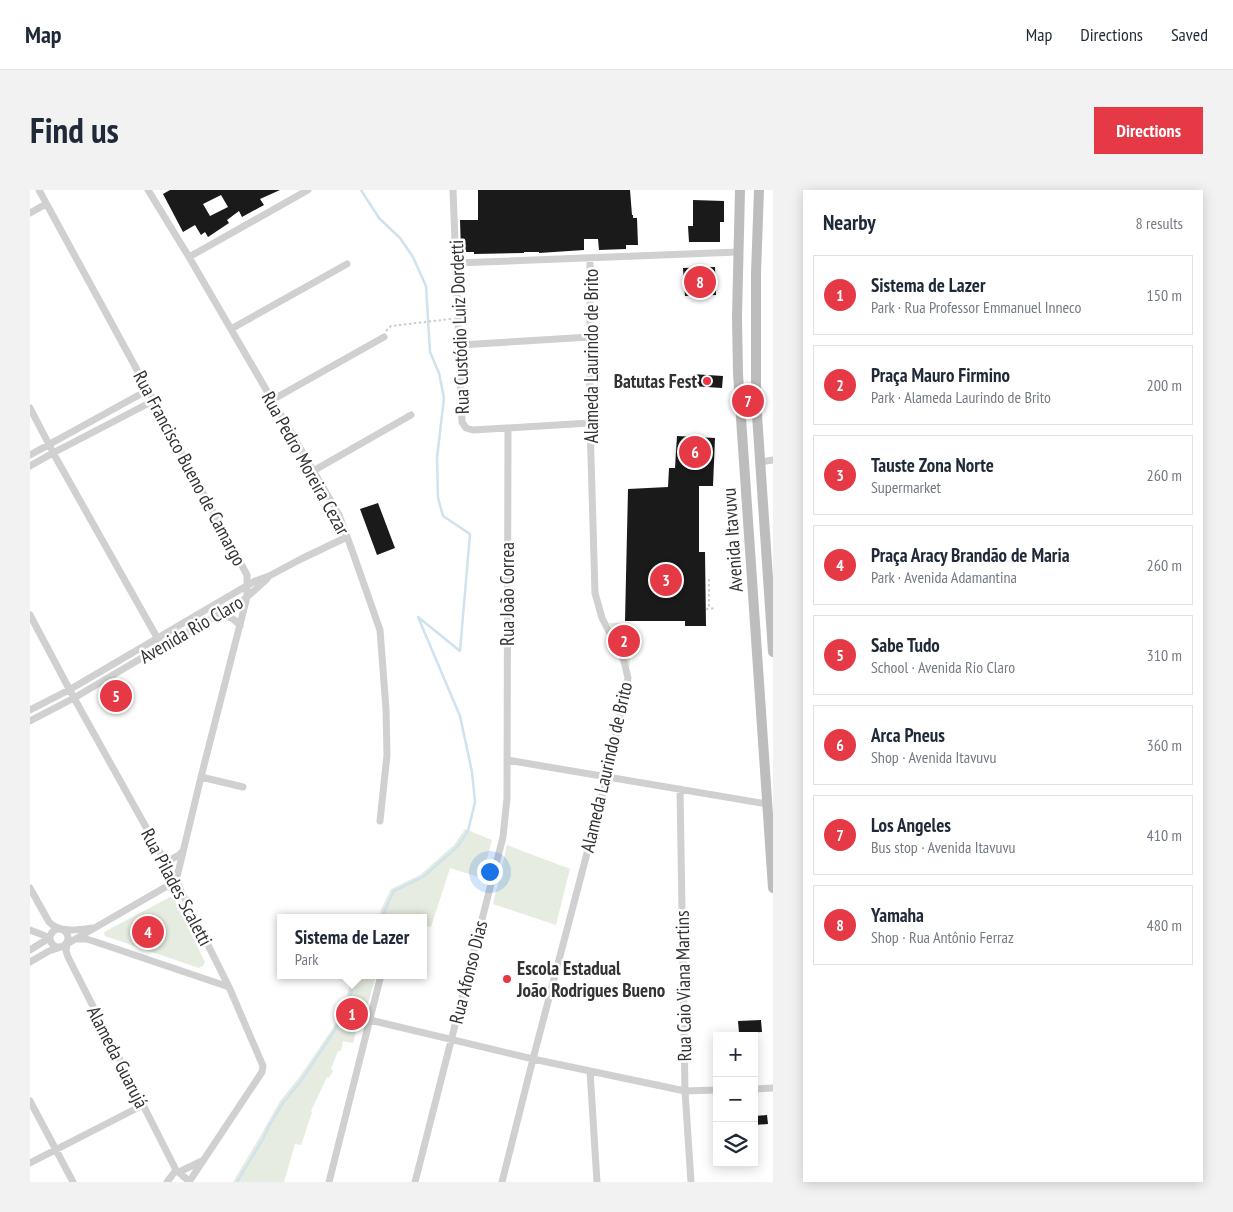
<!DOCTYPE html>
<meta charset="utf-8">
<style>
:root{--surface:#fff;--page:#f2f2f3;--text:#1f2937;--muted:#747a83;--line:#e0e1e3;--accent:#e63946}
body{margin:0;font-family:"PT Sans Narrow",sans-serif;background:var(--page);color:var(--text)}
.controls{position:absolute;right:15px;bottom:15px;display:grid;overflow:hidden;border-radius:0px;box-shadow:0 2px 12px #0003}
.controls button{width:45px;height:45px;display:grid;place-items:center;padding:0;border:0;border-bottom:1px solid var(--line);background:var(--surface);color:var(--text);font:25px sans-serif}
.you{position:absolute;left:459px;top:681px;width:18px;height:18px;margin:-12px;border:4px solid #fff;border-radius:50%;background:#1a73e8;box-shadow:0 0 0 8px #1a73e833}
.badge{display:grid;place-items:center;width:32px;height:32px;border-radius:50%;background:var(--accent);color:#fff;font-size:16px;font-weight:700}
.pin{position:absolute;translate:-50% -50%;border:2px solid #fff;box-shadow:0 1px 5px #0006}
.popup{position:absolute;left:247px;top:724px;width:150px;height:65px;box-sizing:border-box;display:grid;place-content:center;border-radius:0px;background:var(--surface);filter:drop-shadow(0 1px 4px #0005);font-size:16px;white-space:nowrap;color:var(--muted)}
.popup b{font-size:19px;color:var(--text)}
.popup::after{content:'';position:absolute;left:50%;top:100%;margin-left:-10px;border:10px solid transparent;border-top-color:var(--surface)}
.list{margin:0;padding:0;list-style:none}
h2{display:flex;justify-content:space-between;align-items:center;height:65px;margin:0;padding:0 20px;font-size:21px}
h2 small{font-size:16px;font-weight:400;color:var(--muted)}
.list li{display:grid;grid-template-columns:32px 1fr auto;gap:15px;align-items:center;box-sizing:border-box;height:80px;margin:0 10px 10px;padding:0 10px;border:1px solid var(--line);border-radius:0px}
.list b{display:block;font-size:19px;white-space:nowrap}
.list p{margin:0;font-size:16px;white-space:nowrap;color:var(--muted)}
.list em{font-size:16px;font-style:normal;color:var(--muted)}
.icon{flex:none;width:28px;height:28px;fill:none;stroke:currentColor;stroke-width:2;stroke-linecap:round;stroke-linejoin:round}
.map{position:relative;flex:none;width:743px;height:992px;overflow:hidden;border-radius:0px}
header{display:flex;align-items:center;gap:30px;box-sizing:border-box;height:70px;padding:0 25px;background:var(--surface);border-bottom:1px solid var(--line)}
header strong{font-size:24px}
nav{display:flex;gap:28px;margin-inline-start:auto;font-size:18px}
.intro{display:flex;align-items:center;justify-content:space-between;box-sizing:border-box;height:120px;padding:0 30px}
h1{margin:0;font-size:35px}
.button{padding:12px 22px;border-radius:0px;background:var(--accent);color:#fff;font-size:18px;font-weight:700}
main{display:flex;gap:30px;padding:0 30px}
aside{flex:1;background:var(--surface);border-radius:0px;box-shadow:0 2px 12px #0003}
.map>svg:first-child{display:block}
.green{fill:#e6ecdf}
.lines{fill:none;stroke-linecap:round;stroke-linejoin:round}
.stream{stroke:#cfe2ee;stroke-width:2.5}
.building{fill:#1a1a1a;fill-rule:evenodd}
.path{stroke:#cdcdcd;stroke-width:2;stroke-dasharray:2.5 2.5;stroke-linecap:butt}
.minor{stroke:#d0d0d0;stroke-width:7}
.secondary{stroke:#bdbdbd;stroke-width:10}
.poi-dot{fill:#e63946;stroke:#fff;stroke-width:2}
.labels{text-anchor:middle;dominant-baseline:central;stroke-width:5;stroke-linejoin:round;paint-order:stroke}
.street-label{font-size:19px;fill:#333;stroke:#fff}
.poi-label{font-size:19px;font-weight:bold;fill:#333;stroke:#fff;text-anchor:end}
</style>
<header>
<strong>Map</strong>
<nav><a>Map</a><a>Directions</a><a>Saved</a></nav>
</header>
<div class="intro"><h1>Find us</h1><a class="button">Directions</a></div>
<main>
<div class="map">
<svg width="743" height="992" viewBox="0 0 743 992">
<rect width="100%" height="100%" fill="#fff"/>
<path class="green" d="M579,433H598L600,475L599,476L597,469Z
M435,639L462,650L452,688L420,678L401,737L393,735V728H349L351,720L361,699L390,685L424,655Z
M477,655L540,679L526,735L463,714Z
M140,707L144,709L175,772L173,776L169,778L75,746L74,743L76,741Z
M326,785H346L332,835H328L323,853L313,851L311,861H308L301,879L303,881L299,888L297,887L281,921L282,922L271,955L265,954L254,992H203L228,950L250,911L268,889L303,838L315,813L320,793Z"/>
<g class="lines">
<path class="stream" d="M331,0L349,28L370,48L383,67L396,96L400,162L409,183L414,208L407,268L408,308L413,326L440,344L430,461L388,427L430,526L442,582L445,612L438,641L428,656L393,687L364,701L355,720L353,728
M207,992L233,949L239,936L253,913L271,891L305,840L319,811L324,793L330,785"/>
</g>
<path class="building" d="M140,0H250L230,9L234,15L212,27L209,21L197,30L199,33L178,47L175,42L171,45L165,35L153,42L133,4ZM191,5L198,17L180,26L173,14Z
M448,0H600L602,25H603V28H607L608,55H596V59L569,60L568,49H554V60L509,63V62H494V63L444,64V62H431L430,30H448Z
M663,10L694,11V32H690V52H659L658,36H663Z
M685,77L686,105L655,106L653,78Z
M662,184L693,186L692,198L661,196Z
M647,246L685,248L683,296H669V362H675L676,436H655V431H595L598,299L638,297L639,278H645Z
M348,313L365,358L347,365L330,319Z
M731,830L732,842L709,843L708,831Z
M737,925L738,934L724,935V926Z"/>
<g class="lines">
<path class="path" d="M356,141L361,136L421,129
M679,389V419
M676,419L686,418"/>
<path class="minor" d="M9,0L118,200L217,385V407L171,587L146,691L35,755
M118,0L159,67L309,325L323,363L350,440L356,519L357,565L350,631
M423,0L432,232L436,238L443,240L560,233
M0,23L16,14
M159,67L278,0
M426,73L708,62
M201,139L317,74
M430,155L560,147
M242,210L354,147
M0,218L26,268L129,451
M0,265L118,200
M730,272L743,270
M0,276L23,263L123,211
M283,281L381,225
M0,425L44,508L146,691L199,797L233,876L232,882L159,992
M187,426C197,426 204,427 210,436
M0,520L39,500L218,395L225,391L239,386L271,369L317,347
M0,531L44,508L132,456L210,413L217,407L237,389
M477,570L737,614
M171,587L213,597
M650,599L655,901L661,992
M133,667L140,670L149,665L152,662
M0,698L19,732C29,743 48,740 62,738
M20 748a9 9 0 1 1 18 0a9 9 0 1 1-18 0Z
M0,740L13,745L20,749
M47,749H56L63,751L199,797
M37,753L36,761L38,767L146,980L160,992
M0,760L16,750L22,743
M0,772L19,761L31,757
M340,830L503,869L655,901L687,900
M560,881L567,992
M724,899L743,898
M0,911L43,992
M0,973L113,915
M149,982L172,971
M137,992L146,980
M299,992L351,785
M385,992L473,647L477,608L478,238
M472,992L503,869L577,587L598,488L594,471L572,428L565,403L560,233V68"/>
<path class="secondary" d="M710,0L707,127L708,184L743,698
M729,0L726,83V210L743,462"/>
</g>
<g class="poi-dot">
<circle cx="677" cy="191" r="5"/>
<circle cx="477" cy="789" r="5"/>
</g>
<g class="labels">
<g class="street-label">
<text transform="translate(429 137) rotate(-92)">Rua Custódio Luiz Dordetti</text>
<text transform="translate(561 166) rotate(-90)">Alameda Laurindo de Brito</text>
<text transform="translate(276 273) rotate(61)">Rua Pedro Moreira Cezar</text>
<text transform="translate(160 278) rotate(62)">Rua Francisco Bueno de Camargo</text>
<text transform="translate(702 350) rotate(-94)">Avenida Itavuvu</text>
<text transform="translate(477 404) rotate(-90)">Rua João Correa</text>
<text transform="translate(161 439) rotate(-30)">Avenida Rio Claro</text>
<text transform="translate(576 577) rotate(-77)">Alameda Laurindo de Brito</text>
<text transform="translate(147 697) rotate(62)">Rua Pilades Scaletti</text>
<text transform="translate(438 782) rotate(-76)">Rua Afonso Dias</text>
<text transform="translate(653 796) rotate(-91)">Rua Caio Viana Martins</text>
<text transform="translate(88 867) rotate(63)">Alameda Guarujá</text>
</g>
<g class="poi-label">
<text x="667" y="191">Batutas Fest</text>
<text x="487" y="778" text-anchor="start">Escola Estadual<tspan x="487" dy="22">João Rodrigues Bueno</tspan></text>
</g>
</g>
</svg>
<div class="controls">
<button>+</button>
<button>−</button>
<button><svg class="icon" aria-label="layers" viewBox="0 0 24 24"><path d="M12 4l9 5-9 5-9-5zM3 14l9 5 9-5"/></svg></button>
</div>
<div class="you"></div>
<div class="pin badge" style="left:322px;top:824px">1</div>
<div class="popup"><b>Sistema de Lazer</b>Park</div>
<div class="pin badge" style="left:594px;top:451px">2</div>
<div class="pin badge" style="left:636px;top:390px">3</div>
<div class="pin badge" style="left:118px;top:742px">4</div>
<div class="pin badge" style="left:86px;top:506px">5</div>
<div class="pin badge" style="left:665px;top:262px">6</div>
<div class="pin badge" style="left:718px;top:211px">7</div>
<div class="pin badge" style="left:670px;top:92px">8</div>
</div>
<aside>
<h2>Nearby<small>8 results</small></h2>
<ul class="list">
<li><span class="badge">1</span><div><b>Sistema de Lazer</b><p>Park · Rua Professor Emmanuel Inneco</p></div><em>150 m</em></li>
<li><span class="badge">2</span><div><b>Praça Mauro Firmino</b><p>Park · Alameda Laurindo de Brito</p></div><em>200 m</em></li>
<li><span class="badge">3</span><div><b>Tauste Zona Norte</b><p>Supermarket</p></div><em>260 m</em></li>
<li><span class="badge">4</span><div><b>Praça Aracy Brandão de Maria</b><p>Park · Avenida Adamantina</p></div><em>260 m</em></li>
<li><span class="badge">5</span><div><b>Sabe Tudo</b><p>School · Avenida Rio Claro</p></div><em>310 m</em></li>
<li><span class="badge">6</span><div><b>Arca Pneus</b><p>Shop · Avenida Itavuvu</p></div><em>360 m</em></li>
<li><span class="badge">7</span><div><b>Los Angeles</b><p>Bus stop · Avenida Itavuvu</p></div><em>410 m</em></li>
<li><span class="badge">8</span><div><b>Yamaha</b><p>Shop · Rua Antônio Ferraz</p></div><em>480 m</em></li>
</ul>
</aside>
</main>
